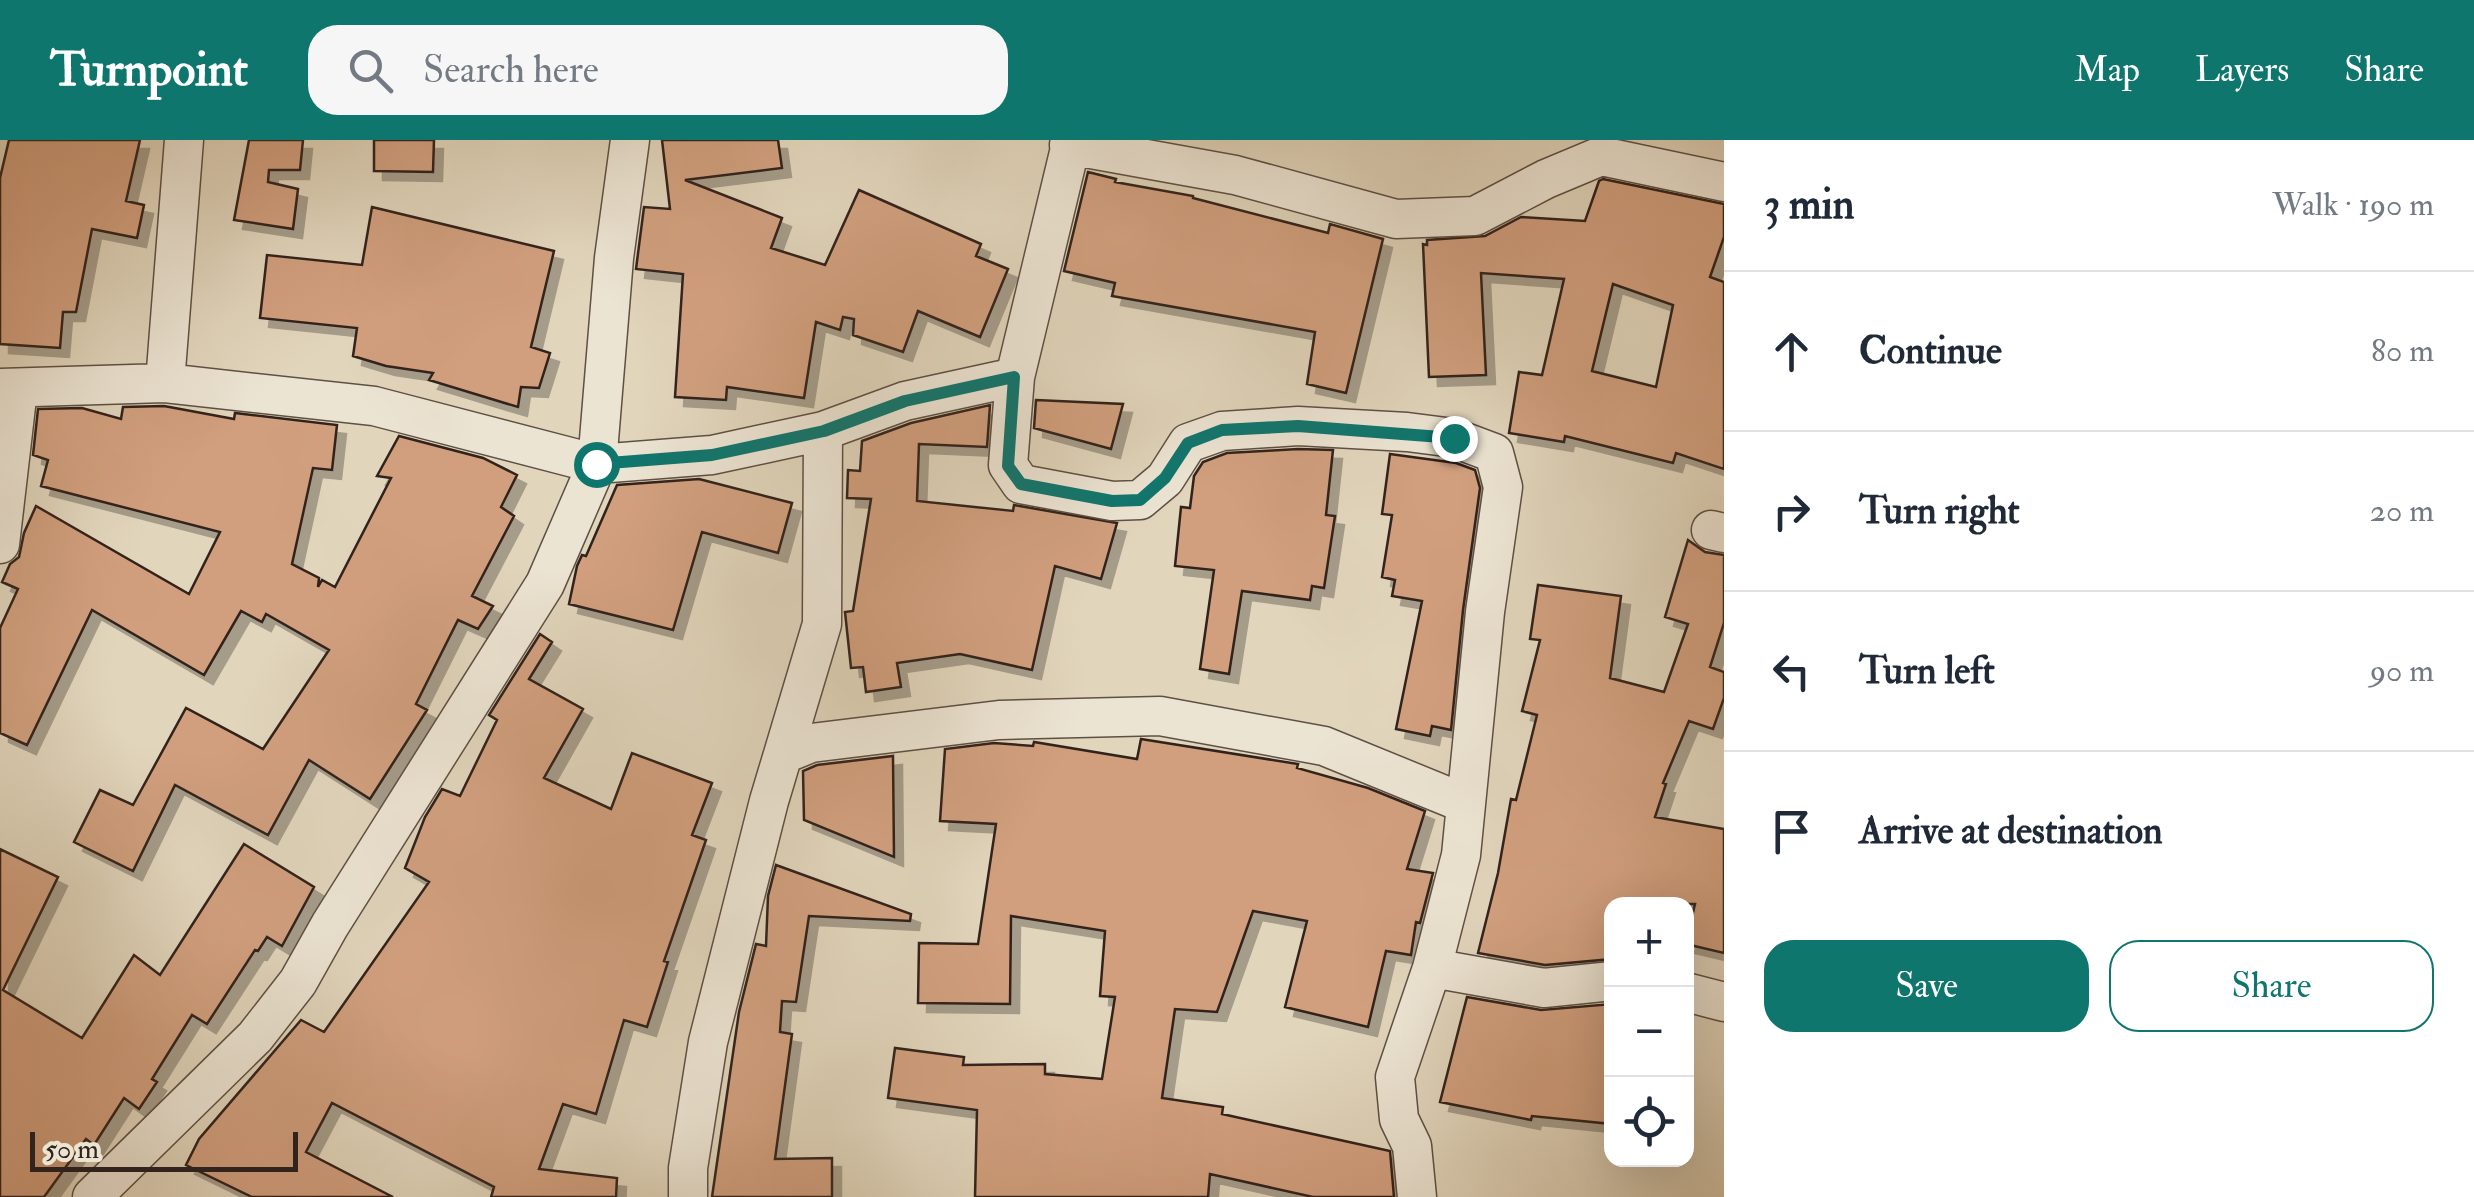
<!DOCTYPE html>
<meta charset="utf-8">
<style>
:root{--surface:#fff;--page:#f6f6f7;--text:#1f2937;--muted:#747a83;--line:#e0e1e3;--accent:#0f766e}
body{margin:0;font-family:"IM FELL Double Pica",serif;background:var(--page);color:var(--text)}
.controls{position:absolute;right:30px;bottom:30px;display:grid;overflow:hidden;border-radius:20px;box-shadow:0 10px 40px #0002}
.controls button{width:90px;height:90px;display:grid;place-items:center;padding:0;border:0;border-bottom:2px solid var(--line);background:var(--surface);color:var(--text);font:50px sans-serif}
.scale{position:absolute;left:30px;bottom:25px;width:268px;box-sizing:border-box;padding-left:10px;border:5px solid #32231c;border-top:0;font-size:28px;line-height:35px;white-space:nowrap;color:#32231c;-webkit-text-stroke:8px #ece4d3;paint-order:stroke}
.stop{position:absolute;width:30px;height:30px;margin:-22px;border:8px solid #0f766e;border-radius:50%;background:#fff}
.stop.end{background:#0f766e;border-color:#fff;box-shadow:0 2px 10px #0008}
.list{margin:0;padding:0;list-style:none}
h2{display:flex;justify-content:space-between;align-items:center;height:130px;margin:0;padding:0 40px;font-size:42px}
h2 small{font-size:32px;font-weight:400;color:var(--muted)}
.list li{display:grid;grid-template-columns:65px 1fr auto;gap:30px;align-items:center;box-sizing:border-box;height:160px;padding:0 40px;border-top:2px solid var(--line)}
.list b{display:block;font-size:38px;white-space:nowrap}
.list em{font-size:32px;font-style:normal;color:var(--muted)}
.actions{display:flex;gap:20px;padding:30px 40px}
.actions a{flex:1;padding:22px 0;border:2px solid var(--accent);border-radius:30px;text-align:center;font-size:35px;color:var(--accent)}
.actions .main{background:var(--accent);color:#fff}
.icon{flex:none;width:55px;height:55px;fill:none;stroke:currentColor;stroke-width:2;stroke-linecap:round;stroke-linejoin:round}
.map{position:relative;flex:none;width:1724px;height:1057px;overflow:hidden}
header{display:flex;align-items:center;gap:60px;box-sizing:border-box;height:140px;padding:0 50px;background:var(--accent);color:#fff}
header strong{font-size:48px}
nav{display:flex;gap:55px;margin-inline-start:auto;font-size:35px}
.search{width:700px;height:90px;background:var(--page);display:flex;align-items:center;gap:25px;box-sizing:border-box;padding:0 35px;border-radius:30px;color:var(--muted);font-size:38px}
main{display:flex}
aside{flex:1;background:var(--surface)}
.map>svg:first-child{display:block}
.building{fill:#d19f7e;stroke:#32231c;stroke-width:2.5;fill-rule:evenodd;filter:url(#shadow)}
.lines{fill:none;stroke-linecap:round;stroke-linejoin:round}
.minor-casing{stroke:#5e5044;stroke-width:41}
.minor{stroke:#ece4d3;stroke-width:38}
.route{stroke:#0f766e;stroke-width:12}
</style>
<header>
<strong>Turnpoint</strong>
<div class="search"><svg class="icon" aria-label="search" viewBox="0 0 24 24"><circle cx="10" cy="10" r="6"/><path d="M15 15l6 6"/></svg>Search here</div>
<nav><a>Map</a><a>Layers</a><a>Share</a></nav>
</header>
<main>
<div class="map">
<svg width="1724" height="1057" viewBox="0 0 1724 1057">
<defs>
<filter id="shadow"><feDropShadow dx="9" dy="9" stdDeviation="0" flood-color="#0004"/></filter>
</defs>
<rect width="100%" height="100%" fill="#e1d5bc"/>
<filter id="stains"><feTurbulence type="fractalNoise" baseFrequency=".002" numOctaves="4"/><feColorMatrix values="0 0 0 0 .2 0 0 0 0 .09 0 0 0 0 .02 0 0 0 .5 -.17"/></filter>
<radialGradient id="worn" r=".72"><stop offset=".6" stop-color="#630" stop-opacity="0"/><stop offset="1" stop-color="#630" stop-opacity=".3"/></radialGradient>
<path class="building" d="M9,0H140L126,61L144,65L137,98L92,89L76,172H63L60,208L0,204V38Z
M249,0H303L300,30H269L268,42L298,49L293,89L234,80Z
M374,0H434L433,32L374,31Z
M662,0H778L782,28L685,40L782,78L771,108L825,125L859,50L981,104L976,116L1008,129L980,197L918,171L903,212L853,195L854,179L843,177L840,190L816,182L804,258L727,247L726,260L675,257L683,134L636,129L644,67L670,69Z
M1088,32L1116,39L1115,42L1193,56V58L1328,93L1330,84L1383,99L1346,253L1307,244L1315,192L1112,156L1115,143L1064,131Z
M1603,39L1724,64V97L1710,137L1724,142V329L1676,313L1673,323L1565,296L1564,302L1509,293L1519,232L1542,235L1564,139L1481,133L1486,235L1429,237L1423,104L1427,105V100L1485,96L1521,77L1585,81L1599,41ZM1613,144L1673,165L1656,247L1592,231Z
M372,67L554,111L531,207L550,213L539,248L521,247L518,267L429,240L433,233L386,226L353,216L357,188L260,178L267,115L362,125Z
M1036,260L1123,264L1111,309L1034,288Z
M990,265L987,307L919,304L917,361L1013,371L1014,365L1117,383L1101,439L1055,426L1032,530L960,514L897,523L901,547L866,552L863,527L851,528L845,472L853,471L871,359L847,358L848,330L860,331L862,301L911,283Z
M164,266L234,279L235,273L337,285L332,330L313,328L292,424L319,438L318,447L322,440L335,447L391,338L377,336L399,296L483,318L517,335L501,367L514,376L472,456L493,466L478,489L458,480L416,564L427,570L370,659L309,620L268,695L175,645L133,731L74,702L100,650L133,665L186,568L263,609L329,510L266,474L262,482L241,471L204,535L92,470L27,605L0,593V488L18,449L2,442L10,424L19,417L24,393L36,366L189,454L220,392L41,346L48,320L33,315L38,269L82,268L121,279L123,267Z
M1298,309L1333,310L1326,375L1335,376L1324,448L1312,446L1310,460L1242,451L1229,534L1200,529L1214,430L1175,426L1181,367L1190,368L1194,336L1203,322L1227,313Z
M1390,314L1456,323L1475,330L1480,348L1463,470L1451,590L1432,586L1430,596L1396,589L1422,461L1392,456L1395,440L1382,437L1392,375L1382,374Z
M699,339L792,363L778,413L702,392L673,490L569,464L577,426L582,415L586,416L617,345Z
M1688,400L1705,412L1724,415V483L1710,527L1724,532V558L1713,589L1689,581L1663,643L1666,644L1655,677L1724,689V813L1686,804L1695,764H1612V819L1545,825L1478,813L1498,733L1511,659L1516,660L1537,575L1522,571L1540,500L1530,499L1538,445L1621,456L1610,538L1664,552L1688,484L1665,477Z
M540,494L552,502L529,539L583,569L544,638L611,669L632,613L712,643L692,695L706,700L664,821L668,822L647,887L624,880L596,974L563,964L539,1029L617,1038L616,1057H491L494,1047L332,963L306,1012L393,1057H252L186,1025L199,999L301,880L324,892L429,742L405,728L425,677L442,649L460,656L497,580L489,575Z
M1141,599L1298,624L1297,628L1368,648L1425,671L1407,729L1433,733L1420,783L1416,782L1411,815L1386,811L1368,887L1285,867L1307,781L1253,771L1217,872L1175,869L1162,958L1223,967L1222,974L1390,1011L1394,1057H1313L1210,1034L1208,1057H975L977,970L888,958L895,908L964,917L963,925L1045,924V934L1102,939L1115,857L1100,856L1105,791L1011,776L1010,864L918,863L919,803L978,804L996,684L940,681L945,609L994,603L1033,606L1034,602L1137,619Z
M893,616L894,717L804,680L803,631L817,625Z
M244,704L314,747L282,806L267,797L258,811L255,810L207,884L192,875L152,939L157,942L139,969L124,958L94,1005L86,999L44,1057H0V709L58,737L3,850L82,898L134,815L160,835Z
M776,725L911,774L910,781L809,776L796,862L782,861L780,892L792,894L775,1019L832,1018V1057H712L739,872L756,804L766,806L768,756Z
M1467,857L1541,870L1612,864V984L1532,976L1531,980L1440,962Z"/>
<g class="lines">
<g class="minor-casing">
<path id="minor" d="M1072,0L1015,237L1008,325L1021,344L1112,361L1140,360L1165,339L1188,303L1222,291L1298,286L1407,292L1454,298L1494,313L1503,347L1485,472L1461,715L1432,828L1395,937L1399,979L1412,1006L1417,1057
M1069,5L1235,35L1396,79L1475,76L1546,39L1601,16L1724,42
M165,243L184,0
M0,248L165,243L374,266L597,324L712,315L823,291L905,261L1015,237
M1711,390L1724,393
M0,404L18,249
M784,614L811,603L999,580L1160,576L1324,606L1466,664
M1432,828L1544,848L1612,841
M1686,852L1724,862
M92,1057L255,897L298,842L330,785L545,444L597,324L614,118L630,0
M688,1057V1028L708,902L769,661L822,484L823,291"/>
</g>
<use href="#minor" class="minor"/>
</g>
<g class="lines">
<path class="route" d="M596,324L712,315L824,291L905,261L1014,237L1008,326L1021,344L1112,361L1140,360L1165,338L1188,303L1222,290L1298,286L1454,298"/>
</g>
<rect width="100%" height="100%" filter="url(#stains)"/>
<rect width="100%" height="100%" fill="url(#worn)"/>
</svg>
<div class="controls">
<button>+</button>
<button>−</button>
<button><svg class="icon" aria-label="locate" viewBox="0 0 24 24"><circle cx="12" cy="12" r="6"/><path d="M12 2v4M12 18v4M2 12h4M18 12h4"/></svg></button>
</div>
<div class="scale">50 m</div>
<div class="stop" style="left:596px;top:324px"></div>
<div class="stop end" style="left:1454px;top:298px"></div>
</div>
<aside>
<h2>3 min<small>Walk · 190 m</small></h2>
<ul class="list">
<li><svg class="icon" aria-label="ahead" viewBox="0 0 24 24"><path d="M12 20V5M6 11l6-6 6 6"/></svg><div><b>Continue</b></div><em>80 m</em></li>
<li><svg class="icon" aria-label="right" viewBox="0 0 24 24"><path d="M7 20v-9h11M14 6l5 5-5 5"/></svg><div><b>Turn right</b></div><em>20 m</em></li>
<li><svg class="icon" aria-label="left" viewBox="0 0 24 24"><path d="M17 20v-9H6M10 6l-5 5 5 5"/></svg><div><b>Turn left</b></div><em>90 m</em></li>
<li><svg class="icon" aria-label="arrive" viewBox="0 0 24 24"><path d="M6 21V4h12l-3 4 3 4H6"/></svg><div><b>Arrive at destination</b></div></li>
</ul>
<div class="actions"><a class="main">Save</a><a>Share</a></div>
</aside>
</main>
